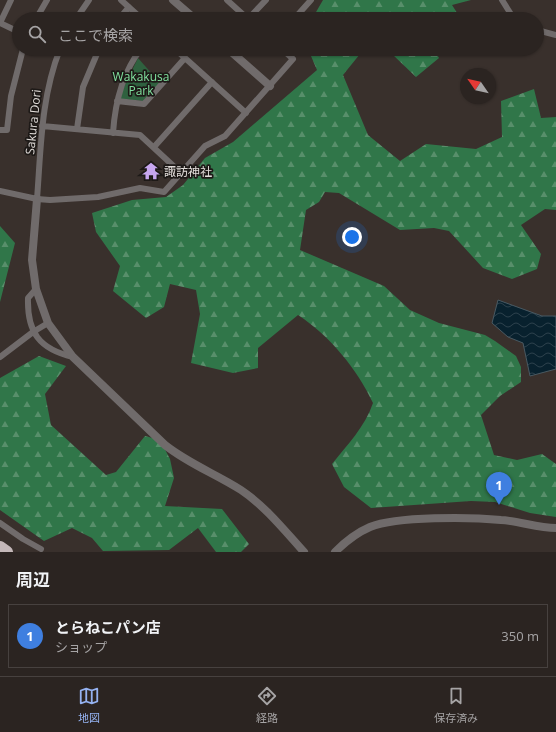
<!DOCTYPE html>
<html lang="ja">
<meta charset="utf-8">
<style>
:root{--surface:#2b2421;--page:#37302e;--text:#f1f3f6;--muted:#a6a4a5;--line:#47413f;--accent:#95b2f1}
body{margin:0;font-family:"Open Sans","Noto Sans JP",sans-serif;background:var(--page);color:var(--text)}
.compass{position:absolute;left:460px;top:68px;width:36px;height:36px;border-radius:50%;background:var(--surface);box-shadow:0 1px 3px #0004;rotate:304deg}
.you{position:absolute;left:352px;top:237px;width:14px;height:14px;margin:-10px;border:3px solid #fff;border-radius:50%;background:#1a73e8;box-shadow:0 0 0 6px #1a73e833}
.badge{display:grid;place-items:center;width:26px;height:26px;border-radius:50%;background:var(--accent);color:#fff;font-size:13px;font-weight:700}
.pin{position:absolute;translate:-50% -33px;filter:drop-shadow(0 1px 2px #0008)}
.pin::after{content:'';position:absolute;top:21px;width:14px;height:12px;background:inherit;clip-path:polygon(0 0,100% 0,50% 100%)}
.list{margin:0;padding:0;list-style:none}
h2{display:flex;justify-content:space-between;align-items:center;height:52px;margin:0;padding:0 16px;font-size:17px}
h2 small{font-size:13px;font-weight:400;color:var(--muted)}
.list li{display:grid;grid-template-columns:26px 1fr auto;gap:12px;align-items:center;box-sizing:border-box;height:64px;margin:0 8px 8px;padding:0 8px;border:1px solid var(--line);border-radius:0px}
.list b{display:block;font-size:15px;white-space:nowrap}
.list p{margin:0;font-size:13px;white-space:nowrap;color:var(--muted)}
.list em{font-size:13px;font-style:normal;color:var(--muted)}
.icon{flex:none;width:22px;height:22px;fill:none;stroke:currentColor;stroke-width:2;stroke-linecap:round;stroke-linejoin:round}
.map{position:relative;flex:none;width:556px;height:552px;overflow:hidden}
.search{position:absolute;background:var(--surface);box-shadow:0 1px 3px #0004;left:12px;right:12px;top:12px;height:44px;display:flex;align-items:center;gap:10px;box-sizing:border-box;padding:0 14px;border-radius:22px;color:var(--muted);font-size:15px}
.sheet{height:124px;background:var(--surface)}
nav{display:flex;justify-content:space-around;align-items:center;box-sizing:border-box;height:56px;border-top:1px solid var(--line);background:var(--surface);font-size:11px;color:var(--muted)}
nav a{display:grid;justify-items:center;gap:2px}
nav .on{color:var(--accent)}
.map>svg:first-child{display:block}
.green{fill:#2f613f}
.forest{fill:url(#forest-firs)}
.water{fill:url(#water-waves);stroke:#495962}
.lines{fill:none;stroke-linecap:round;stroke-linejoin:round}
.minor{stroke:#706b6b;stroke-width:6}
.tertiary{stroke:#706b6b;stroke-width:8}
.motorway{stroke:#c4b8b9;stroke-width:12}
.labels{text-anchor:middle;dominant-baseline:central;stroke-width:3.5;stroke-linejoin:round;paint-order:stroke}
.park-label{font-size:12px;fill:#81e29f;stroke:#1d1917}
.street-label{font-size:12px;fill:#e2ddda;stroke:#1d1917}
.poi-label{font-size:12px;fill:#e2ddda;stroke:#1d1917;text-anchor:start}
</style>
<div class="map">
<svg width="556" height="552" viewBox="0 0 556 552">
<defs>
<pattern id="forest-firs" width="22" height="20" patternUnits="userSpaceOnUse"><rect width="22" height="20" fill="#307649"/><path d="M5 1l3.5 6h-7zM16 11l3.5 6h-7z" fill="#588f6b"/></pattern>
<pattern id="water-waves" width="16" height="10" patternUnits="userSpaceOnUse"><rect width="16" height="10" fill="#08212e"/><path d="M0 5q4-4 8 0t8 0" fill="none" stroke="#2c414c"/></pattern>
</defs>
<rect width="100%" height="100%" fill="#39302c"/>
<path class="green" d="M138,58L160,83L143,101L120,99L124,87Z"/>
<path class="forest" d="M323,0H471L452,5L461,19H312Z
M308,49H364L343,75L368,135L400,161L426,144L476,149L502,137L501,101L534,89L541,118L556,117V210L545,209L521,225L541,254L537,269L512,279L483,268L449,231L434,228L400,230L339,193L325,192L319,202L306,210L300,250L384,286L410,310L439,323L485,335L495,341L516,356L521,367V382L500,396L481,415L494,455L517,460L542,454L556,464V517L530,513L495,502L471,501L371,508L344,487L332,464C347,445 365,427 373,403C357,369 330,336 298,315L258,348V368L233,373L191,363L200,314L196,290L170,284L164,307L146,318L113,291L120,266L96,232L92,213L132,200L166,197L183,185L205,158L233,142L317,70Z
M371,49H434L439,58L416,77L392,54Z
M0,226L15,243L0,302Z
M39,356L66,366L45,394L51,425L106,475L116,472L145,436L160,440L170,459L174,478L165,506L222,509L249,544L241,552H216L198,528L169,550L103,551L92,538L72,528L44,541L0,510V378Z"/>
<path class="water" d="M498,300L542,316H556V369L530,376L523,343L508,337L492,323Z"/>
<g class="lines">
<path class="minor" d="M121,0L142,19
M227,0L248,19L266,0
M502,0L514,19
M36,19L47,0
M76,19L89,0
M119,19L129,7
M294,19L311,0
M0,23L11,0
M0,23L19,32
M537,30L556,35
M175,49L246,113
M117,101L144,104L185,58
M42,126L140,135L181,173
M77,129L83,87L99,49
M0,130H7L11,96L23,49
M113,133C115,103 122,73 141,49
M154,147L212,82
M0,191L37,199L50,200L98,197L140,188L164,192L205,146L225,136L293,59L282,49
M37,199C41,148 41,97 60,49
M36,289L28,298C27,332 39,349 73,357
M0,357L33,332L48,323
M0,523L23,539L41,549"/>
<path class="tertiary" d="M173,0L195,19
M228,49L270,86
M37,199L32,260L36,289L48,323L73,357L165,445C189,464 216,474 241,490C265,506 285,531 304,552
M335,552C345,542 356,533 370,527C397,516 471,517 501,520C520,521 537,528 556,528"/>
<path class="motorway" d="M0,547L7,552"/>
</g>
<defs>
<g id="temple-bare" transform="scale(1.38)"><path d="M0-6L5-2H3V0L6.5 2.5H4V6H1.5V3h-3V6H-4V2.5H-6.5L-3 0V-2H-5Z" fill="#c7a6ef" stroke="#1d1917" stroke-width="2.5" paint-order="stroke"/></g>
</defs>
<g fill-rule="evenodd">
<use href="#temple-bare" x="151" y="171"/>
</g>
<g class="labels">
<g class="park-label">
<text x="141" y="76">Wakakusa<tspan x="141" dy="14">Park</tspan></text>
</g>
<g class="street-label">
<text transform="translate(33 122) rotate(-84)">Sakura Dori</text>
</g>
<g class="poi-label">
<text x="164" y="171">諏訪神社</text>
</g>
</g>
</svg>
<svg class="compass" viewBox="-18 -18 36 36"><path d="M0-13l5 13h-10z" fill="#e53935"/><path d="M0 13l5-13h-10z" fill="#a6a4a5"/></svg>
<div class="you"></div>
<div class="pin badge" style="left:499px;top:505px;background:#3f7fe0">1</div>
<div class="search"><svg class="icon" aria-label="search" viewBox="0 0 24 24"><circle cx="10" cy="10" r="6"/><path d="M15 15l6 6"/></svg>ここで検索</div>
</div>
<section class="sheet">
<h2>周辺<small></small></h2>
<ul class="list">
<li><span class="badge" style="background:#3f7fe0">1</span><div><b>とらねこパン店</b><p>ショップ</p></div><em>350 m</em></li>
</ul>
</section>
<nav>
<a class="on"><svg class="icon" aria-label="map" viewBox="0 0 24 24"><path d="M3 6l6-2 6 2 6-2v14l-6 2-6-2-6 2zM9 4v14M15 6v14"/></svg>地図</a>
<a><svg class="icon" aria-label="directions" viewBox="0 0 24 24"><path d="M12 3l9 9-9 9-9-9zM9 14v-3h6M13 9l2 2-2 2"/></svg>経路</a>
<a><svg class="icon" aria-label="saved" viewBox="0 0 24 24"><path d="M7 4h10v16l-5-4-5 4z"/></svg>保存済み</a>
</nav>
